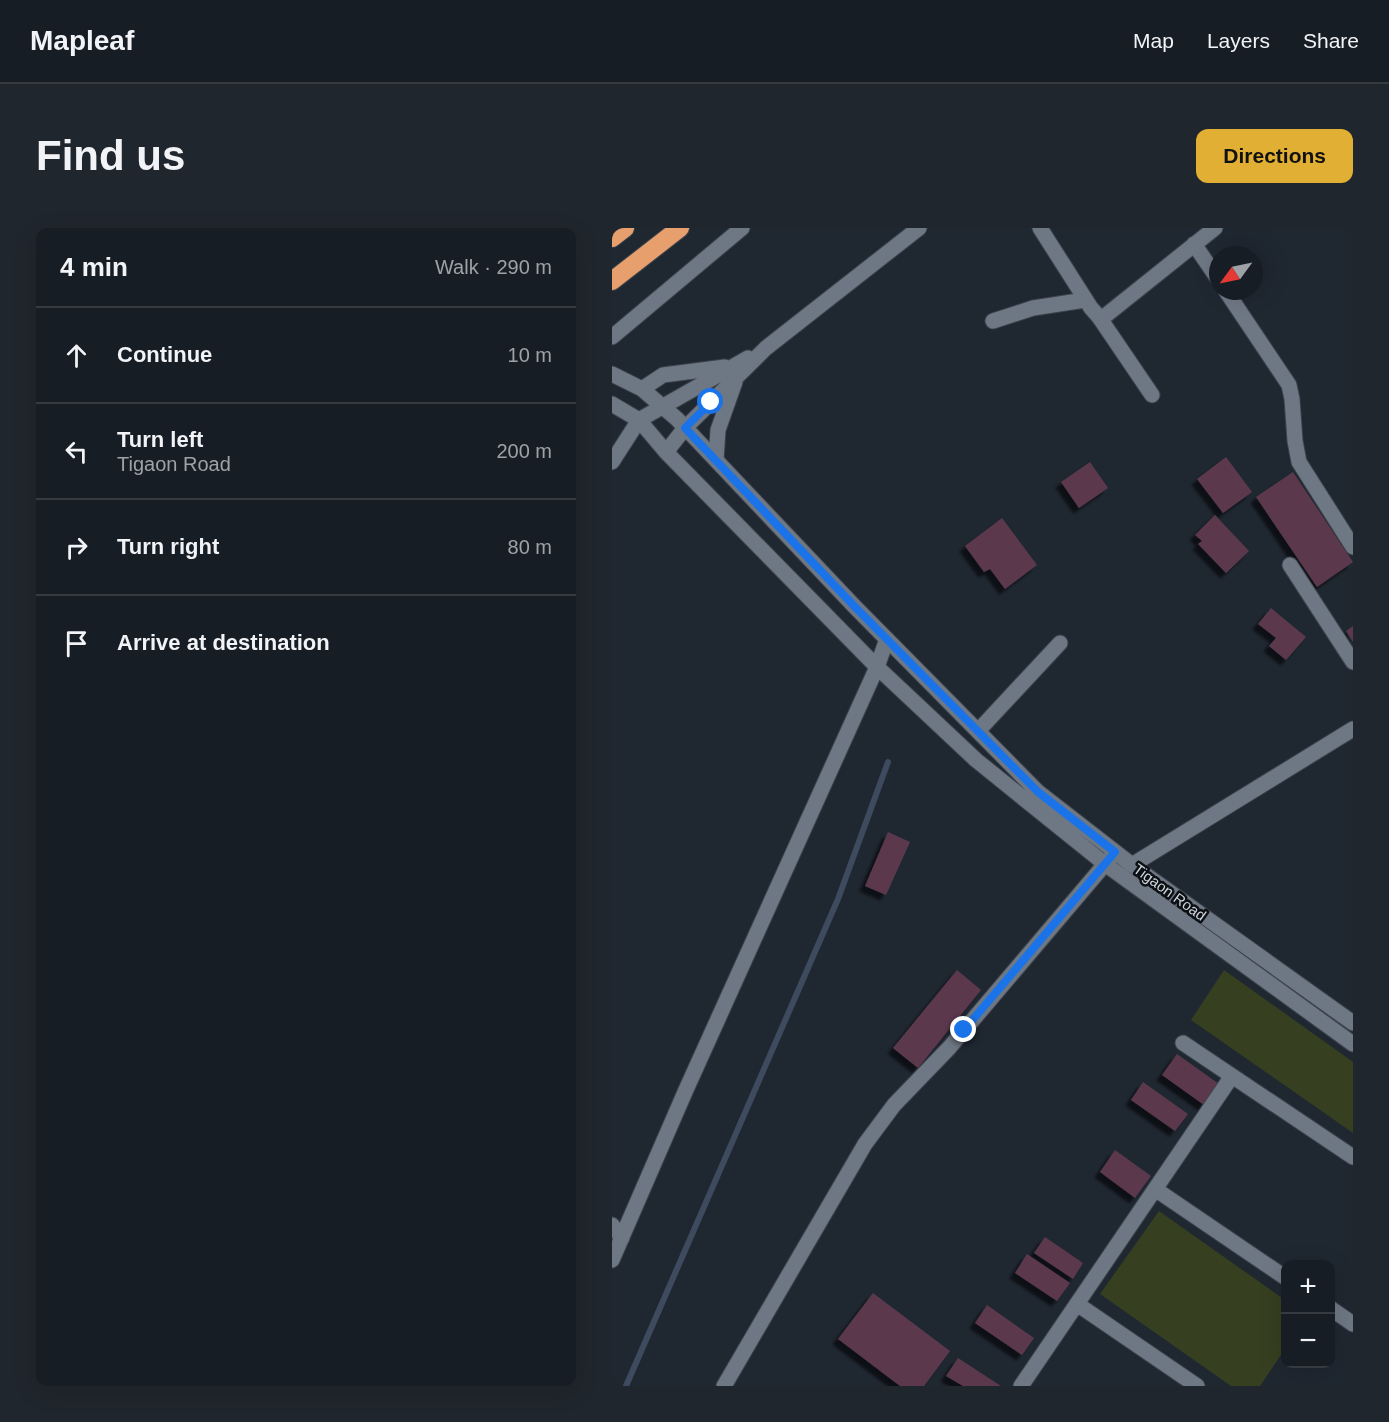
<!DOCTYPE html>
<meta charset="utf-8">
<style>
:root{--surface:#171d25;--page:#20262d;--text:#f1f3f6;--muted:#9ea2a7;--line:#363b42;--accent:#e1af34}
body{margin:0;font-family:Helvetica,sans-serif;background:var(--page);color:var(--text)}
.controls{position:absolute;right:18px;bottom:18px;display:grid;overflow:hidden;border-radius:12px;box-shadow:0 6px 24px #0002}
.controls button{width:54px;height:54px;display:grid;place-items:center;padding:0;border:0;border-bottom:2px solid var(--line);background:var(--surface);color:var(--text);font:30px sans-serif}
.compass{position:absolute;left:597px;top:18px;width:54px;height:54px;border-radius:50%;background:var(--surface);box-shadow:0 6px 24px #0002;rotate:237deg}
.stop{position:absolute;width:18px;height:18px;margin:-14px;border:4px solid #1a73e8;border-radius:50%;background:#fff}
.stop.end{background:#1a73e8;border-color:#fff;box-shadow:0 2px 6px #0008}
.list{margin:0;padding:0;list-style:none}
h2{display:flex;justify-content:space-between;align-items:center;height:78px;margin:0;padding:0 24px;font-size:26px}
h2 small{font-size:20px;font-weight:400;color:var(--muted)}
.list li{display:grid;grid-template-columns:39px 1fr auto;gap:18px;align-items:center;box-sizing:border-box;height:96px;padding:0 24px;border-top:2px solid var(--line)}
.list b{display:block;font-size:22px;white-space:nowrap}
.list p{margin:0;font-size:20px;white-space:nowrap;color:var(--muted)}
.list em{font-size:20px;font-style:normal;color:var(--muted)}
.icon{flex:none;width:33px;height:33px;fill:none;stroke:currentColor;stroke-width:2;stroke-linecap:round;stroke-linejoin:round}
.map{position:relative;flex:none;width:741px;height:1158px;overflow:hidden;border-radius:12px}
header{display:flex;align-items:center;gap:36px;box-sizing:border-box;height:84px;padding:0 30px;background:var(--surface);border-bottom:2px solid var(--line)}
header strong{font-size:28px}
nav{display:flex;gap:33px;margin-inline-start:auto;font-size:21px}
.intro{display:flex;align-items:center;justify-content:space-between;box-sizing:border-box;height:144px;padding:0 36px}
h1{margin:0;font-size:42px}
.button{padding:15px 27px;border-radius:12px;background:var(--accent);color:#111;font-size:21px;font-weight:700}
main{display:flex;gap:36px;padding:0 36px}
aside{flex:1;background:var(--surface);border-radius:12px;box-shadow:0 6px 24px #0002}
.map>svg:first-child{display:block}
.green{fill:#373f21}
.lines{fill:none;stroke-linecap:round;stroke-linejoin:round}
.stream{stroke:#3e4a5d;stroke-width:6}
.building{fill:#5b394d;filter:url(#shadow)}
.minor-casing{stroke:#3d434c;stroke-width:17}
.highway-casing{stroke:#3d434c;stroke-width:20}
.minor{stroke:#6e7784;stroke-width:15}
.highway{stroke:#e7a06d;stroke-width:18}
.route{stroke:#1a73e8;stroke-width:8}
.labels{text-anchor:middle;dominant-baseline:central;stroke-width:5;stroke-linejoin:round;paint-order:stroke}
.street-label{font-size:15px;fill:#d0d6dd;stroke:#0c1014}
</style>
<header>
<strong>Mapleaf</strong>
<nav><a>Map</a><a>Layers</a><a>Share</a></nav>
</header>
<div class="intro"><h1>Find us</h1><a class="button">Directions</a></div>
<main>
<aside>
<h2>4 min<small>Walk · 290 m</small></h2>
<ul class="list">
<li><svg class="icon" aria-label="ahead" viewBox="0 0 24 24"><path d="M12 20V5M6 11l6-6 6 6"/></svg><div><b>Continue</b></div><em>10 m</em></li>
<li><svg class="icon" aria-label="left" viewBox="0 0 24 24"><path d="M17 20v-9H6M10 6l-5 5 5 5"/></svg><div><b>Turn left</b><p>Tigaon Road</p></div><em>200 m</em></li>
<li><svg class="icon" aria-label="right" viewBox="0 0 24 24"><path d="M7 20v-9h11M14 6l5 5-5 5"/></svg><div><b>Turn right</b></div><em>80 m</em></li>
<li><svg class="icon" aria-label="arrive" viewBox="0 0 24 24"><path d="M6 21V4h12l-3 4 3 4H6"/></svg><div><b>Arrive at destination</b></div></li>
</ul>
</aside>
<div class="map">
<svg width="741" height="1158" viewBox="0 0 741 1158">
<defs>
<filter id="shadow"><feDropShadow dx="-5.5" dy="5.5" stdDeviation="1.5" flood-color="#0009"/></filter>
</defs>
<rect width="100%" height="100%" fill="#1f2731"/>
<path class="green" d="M612,742L741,834V905L579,792Z
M547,983L673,1072V1121L648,1158H619L488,1066Z"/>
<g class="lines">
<path class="stream" d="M14,1158L226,671L276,534"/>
</g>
<path class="building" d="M614,229L640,264L611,285L585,251Z
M478,234L496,260L467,280L449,254Z
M681,244L741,334L705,359L644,269Z
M603,287L637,323L614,345L586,316L590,313L583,307Z
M390,290L425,337L393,361L378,341L372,344L353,318Z
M659,380L694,409L674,432L657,418L664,410L646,396Z
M741,398V414L734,403Z
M276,604L298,614L274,667L253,658Z
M345,742L369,762L306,840L281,820Z
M565,826L607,856L592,877L550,847Z
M531,854L576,886L563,903L519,872Z
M503,922L539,948L523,970L488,944Z
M433,1009L471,1035L461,1051L422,1025Z
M415,1026L458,1055L445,1073L403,1045Z
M261,1065L338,1123L312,1158H288L226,1111Z
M375,1077L422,1110L410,1127L363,1095Z
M346,1130L389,1158H351L334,1148Z"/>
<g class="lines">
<g class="minor-casing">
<path id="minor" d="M428,0L479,80L487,89L540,167
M582,16L606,51
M614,63L677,157L680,171L683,213L687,234L741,319
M487,89L493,88L603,0
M381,93L421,80L473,72
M0,109L130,0
M0,146L30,161L65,191L243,379L426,564L520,637L741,795
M30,161L51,147L113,139
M0,176L27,192L54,224L265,439L364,532L493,636L741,816
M54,224L73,200L154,120L307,0
M104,232L106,202L123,154
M0,234L27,192L136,130
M678,337L741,434
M366,503L448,415
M520,637L741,501
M571,815L741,929
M543,961L674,1050
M0,997L10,1010
M0,1032L73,864L265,439L275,411
M465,1076L585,1158
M718,1080L741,1096
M112,1158L253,916L282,877L337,820L499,629
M409,1158L620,848"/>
</g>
<g class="highway-casing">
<path id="highway" d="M0,10L13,0
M0,53L68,0"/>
</g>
<use href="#minor" class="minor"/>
<use href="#highway" class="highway"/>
</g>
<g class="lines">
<path class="route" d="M99,174L73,200L243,379L426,564L503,624L352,802"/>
</g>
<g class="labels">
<g class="street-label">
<text transform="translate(558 664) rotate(36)">Tigaon Road</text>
</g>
</g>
</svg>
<div class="controls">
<button>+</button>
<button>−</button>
</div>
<svg class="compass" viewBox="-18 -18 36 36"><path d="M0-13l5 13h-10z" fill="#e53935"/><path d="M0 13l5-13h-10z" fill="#9ea2a7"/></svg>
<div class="stop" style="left:99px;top:174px"></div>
<div class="stop end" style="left:352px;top:802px"></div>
</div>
</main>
